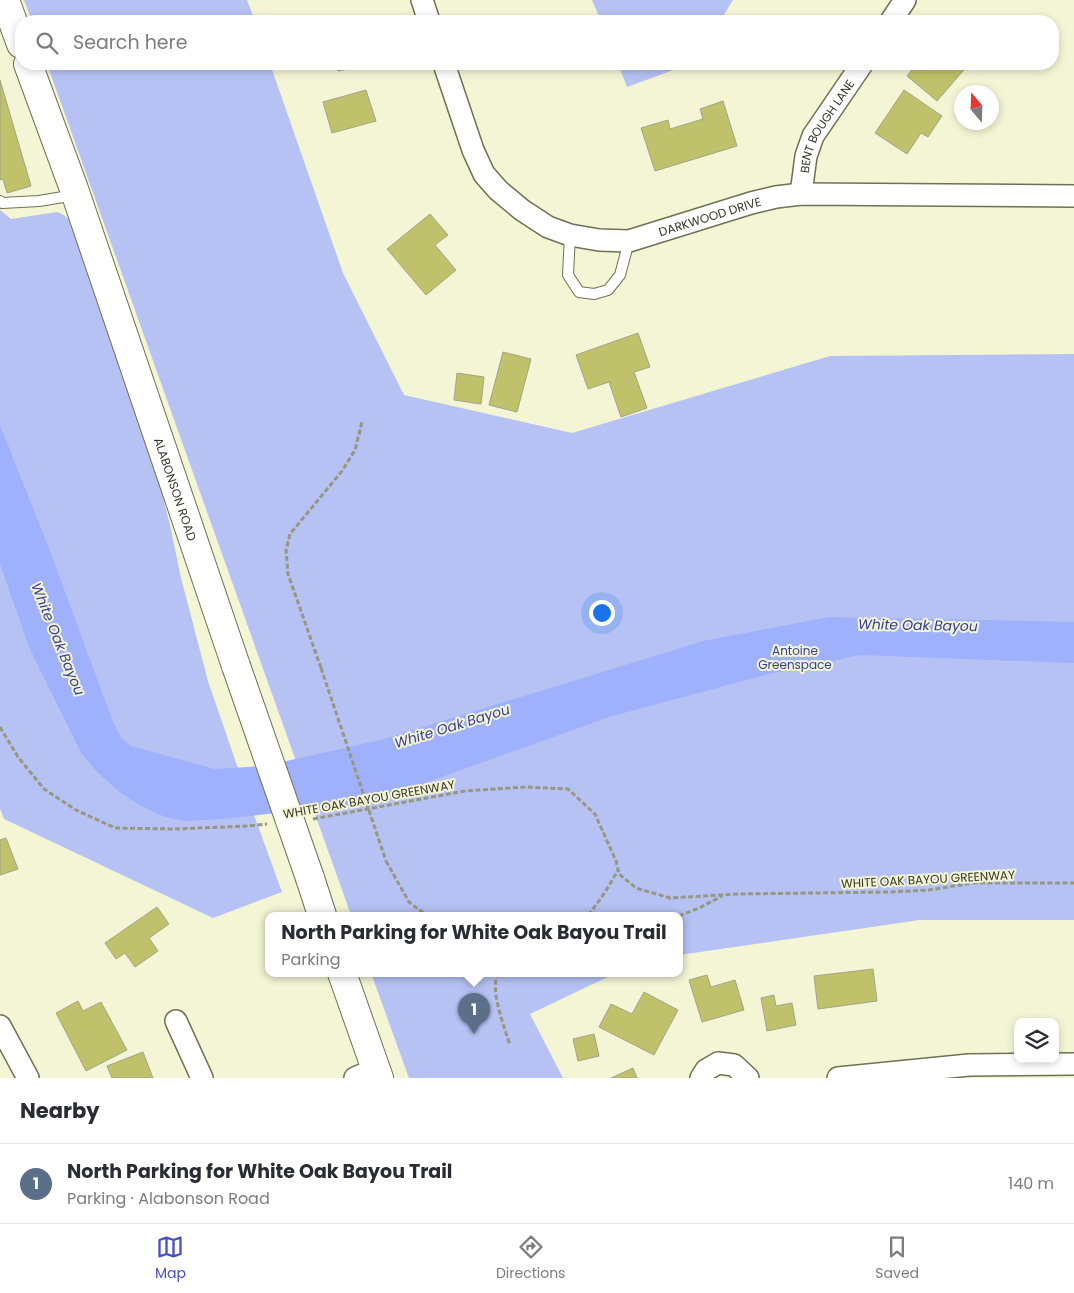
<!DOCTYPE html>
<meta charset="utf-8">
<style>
:root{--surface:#fff;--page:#f7f7f7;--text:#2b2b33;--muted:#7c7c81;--line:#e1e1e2;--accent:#4751c6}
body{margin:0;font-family:Poppins,sans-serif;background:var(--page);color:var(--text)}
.controls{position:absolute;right:15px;bottom:15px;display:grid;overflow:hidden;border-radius:10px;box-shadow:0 2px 8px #0003}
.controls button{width:45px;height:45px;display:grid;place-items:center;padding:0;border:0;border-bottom:1px solid var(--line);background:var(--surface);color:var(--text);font:25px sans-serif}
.compass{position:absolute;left:954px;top:85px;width:45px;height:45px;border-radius:50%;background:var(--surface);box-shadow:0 2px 8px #0003;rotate:341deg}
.you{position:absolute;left:601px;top:612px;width:18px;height:18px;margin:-12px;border:4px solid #fff;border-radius:50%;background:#1a73e8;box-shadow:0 0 0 8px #1a73e833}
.badge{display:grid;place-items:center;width:32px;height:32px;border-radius:50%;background:var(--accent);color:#fff;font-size:16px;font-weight:700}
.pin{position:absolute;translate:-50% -41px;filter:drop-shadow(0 1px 2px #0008)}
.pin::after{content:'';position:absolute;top:26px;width:18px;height:15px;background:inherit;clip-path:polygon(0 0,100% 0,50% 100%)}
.popup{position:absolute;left:265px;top:912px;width:418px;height:65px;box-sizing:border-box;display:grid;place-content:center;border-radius:10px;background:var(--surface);filter:drop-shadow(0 1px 4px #0005);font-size:16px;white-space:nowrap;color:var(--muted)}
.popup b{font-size:19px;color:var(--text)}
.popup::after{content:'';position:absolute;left:50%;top:100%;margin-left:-10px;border:10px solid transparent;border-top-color:var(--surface)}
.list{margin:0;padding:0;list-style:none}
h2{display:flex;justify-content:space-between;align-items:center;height:65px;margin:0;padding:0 20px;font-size:21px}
h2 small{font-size:16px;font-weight:400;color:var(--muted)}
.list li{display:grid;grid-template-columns:32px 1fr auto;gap:15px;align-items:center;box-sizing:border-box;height:80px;padding:0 20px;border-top:1px solid var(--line)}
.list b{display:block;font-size:19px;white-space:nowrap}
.list p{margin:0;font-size:16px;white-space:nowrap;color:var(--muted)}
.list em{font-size:16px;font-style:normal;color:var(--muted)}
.icon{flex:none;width:28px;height:28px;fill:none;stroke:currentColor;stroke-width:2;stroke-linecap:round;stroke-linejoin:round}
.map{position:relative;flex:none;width:1074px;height:1078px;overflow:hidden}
.search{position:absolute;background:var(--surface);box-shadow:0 2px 8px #0003;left:15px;right:15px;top:15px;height:55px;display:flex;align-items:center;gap:12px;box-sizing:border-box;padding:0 18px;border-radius:20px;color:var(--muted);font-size:19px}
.sheet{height:145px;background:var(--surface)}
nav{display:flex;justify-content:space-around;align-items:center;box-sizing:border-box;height:70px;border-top:1px solid var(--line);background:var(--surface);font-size:14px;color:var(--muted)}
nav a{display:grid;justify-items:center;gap:2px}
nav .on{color:var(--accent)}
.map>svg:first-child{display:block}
.green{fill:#b6c2f4}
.water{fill:#9fb0fc}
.building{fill:#bfc26a;stroke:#a2a486}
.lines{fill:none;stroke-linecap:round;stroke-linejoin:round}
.lane-casing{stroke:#6f7154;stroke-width:12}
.street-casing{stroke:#6f7154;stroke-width:24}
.secondary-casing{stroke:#6f7154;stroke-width:30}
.path{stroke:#969781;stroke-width:3;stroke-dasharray:5 2.5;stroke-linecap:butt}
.lane{stroke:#fff;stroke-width:10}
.street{stroke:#fff;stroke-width:21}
.secondary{stroke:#fff;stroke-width:28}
.secondary-bridge-casing{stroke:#6f7154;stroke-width:30;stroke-linecap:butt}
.path-bridge{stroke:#969781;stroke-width:3;stroke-dasharray:5 2.5;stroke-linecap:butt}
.secondary-bridge{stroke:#fff;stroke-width:28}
.labels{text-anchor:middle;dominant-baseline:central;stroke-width:4;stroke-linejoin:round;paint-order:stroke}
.street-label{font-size:12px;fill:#35362a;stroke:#f3f5d5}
.park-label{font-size:12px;fill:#363f96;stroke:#f3f5d5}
.water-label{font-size:14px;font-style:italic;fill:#363f96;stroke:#f3f5d5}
</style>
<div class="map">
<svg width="1074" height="1078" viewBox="0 0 1074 1078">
<rect width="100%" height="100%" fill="#f3f5d5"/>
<path class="green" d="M24,0H247L255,21H32Z
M592,0H733L720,21H601Z
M47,64H270L343,273L404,395L572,433L830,356L1074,354V920H920L679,955V915H351Z
M618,64H690L627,87Z
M0,210L11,219L57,212C63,214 66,216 70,221L122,364L156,471L170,525L181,578L208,681L254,815L282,892L213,918L4,819L0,809Z
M371,973H616L530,1014L563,1078H409Z"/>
<path class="water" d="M0,425L47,543L113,722L122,739L131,746L215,769L264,766L381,740L703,641L829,617L1074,622V663L860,655L769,674L609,717L425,783L349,805L222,819L186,821L165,817L141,806L121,793L98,773L81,753L29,647L0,564Z"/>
<path class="building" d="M336,64H361L362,66L338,71Z
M917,64H969L937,101L907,76Z
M0,80L31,186L7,193L3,179L0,180Z
M366,90L376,121L332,133L323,102Z
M904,90L942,116L928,137L921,133L907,154L875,133Z
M723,101L737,146L655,171L641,128L668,120L670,129L703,119L700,109Z
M430,214L448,235L435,245L456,270L426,295L387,249Z
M638,333L650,367L634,372L647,408L621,417L609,382L588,389L576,355Z
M503,352L531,359L517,412L489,405Z
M457,373L484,377L481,404L454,400Z
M6,838L18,869L0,875V840Z
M157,907L169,924L149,938L158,951L135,967L125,953L116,959L105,943Z
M873,969L877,1001L818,1009L814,976Z
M707,975L711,987L735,980L744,1010L702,1022L689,980Z
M644,992L678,1010L654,1055L599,1027L611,1004L632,1014Z
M774,995L776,1006L792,1003L796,1025L767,1031L761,998Z
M78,1001L83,1011L101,1002L127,1050L86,1071L56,1013Z
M594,1034L599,1056L578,1061L573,1039Z
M143,1052L153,1078H112L107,1066Z
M633,1068L637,1078H611Z"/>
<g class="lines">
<g class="lane-casing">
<path id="lane" d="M0,201L2,203L39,201L75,195
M570,235L568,275L579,292L594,294L608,290L620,275L629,241"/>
</g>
<g class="street-casing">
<g id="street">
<path d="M422,0L429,21"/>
<path d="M891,21L905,0"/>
<path id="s1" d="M444,64L473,150L484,174L498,190L522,210L548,227L570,235L599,240L629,241L751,203L776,197L801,194L1074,196"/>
<path id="s2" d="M801,194L806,156L813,136L862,64"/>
<path d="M176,1021L202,1078"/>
<path d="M0,1026L28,1078"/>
<path d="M355,1078L376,1069"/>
<path d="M701,1078L706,1070L718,1063L734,1065L748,1078"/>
<path d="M838,1078L969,1065L1074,1064"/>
</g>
</g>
<g class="secondary-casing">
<g id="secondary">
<path d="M5,0L21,44"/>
<path id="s3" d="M28,64L74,189L236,666"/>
<path d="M310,878L322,915"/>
<path d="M342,973L379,1078"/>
</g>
</g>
<path class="path" d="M321,668L288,574L286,550L290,534L342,471L355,450L362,422
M0,727L18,757L44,789L76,810L115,828L174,829L248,826L267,824
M313,819L465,791L526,787L568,789L595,814L616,861L619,874L636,888L670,898L737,894L889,892L929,890L973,883H1074
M386,861L409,902L426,915
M588,915C600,901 609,886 618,870
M679,916L699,908L722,896
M499,973C488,986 505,1029 510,1045"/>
<use href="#lane" class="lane"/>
<use href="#street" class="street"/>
<use href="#secondary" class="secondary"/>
<g class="secondary-bridge-casing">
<path id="secondary-bridge" d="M236,666L310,878"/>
</g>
<path class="path-bridge" d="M321,668L386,861"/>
<use href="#secondary-bridge" class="secondary-bridge"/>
</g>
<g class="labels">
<g class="street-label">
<text stroke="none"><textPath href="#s2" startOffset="74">BENT BOUGH LANE</textPath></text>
<text stroke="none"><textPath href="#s1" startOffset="368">DARKWOOD DRIVE</textPath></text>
<text stroke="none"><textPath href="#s3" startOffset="450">ALABONSON ROAD</textPath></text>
<text transform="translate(369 799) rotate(-10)">WHITE OAK BAYOU GREENWAY</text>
<text transform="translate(928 879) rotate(-3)">WHITE OAK BAYOU GREENWAY</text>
</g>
<g class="park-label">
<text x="795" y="650">Antoine<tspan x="795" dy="14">Greenspace</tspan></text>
</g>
<g class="water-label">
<text transform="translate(918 625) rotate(1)">White Oak Bayou</text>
<text transform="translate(58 639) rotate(68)">White Oak Bayou</text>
<text transform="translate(452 726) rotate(-17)">White Oak Bayou</text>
</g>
</g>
</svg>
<div class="controls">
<button><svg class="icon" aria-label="layers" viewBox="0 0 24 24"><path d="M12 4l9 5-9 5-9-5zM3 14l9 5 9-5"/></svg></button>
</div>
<svg class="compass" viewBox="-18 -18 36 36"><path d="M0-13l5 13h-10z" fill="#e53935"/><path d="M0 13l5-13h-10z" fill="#7c7c81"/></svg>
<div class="you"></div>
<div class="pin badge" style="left:474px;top:1034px;background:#5c6f8a">1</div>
<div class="popup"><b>North Parking for White Oak Bayou Trail</b>Parking</div>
<div class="search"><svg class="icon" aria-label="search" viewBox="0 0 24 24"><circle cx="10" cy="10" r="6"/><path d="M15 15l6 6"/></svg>Search here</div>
</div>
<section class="sheet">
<h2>Nearby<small></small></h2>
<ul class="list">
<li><span class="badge" style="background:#5c6f8a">1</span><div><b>North Parking for White Oak Bayou Trail</b><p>Parking · Alabonson Road</p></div><em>140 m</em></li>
</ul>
</section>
<nav>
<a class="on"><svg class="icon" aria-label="map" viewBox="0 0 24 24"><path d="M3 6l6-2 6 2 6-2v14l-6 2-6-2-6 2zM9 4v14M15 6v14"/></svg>Map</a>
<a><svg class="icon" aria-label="directions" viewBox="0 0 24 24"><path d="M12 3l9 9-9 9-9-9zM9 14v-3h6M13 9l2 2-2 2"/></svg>Directions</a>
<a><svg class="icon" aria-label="saved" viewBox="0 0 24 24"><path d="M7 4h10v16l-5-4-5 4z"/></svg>Saved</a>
</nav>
